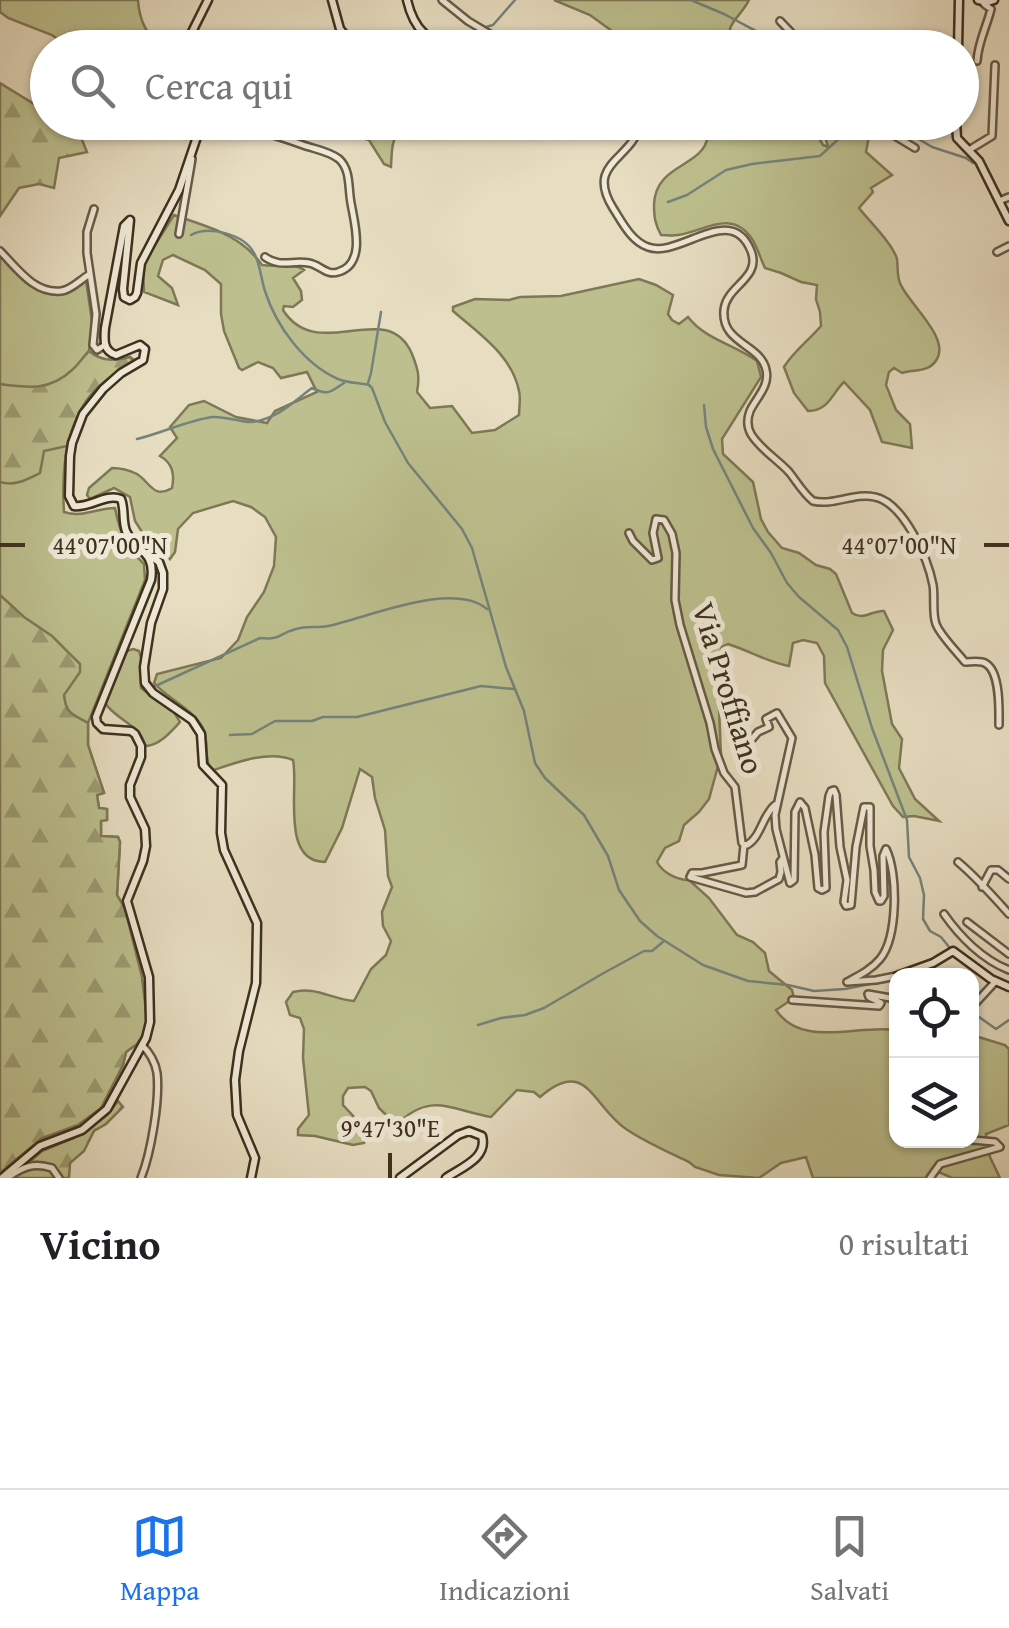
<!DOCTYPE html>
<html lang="it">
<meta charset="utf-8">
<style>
:root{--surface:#fff;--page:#f2f2f2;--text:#202124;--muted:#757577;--line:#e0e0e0;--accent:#1a73e8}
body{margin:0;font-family:"Gentium Book Plus",serif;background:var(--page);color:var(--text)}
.controls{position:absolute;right:30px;bottom:30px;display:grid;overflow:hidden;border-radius:20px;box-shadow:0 2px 8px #0004}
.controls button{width:90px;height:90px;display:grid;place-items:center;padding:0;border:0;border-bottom:2px solid var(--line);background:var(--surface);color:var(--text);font:50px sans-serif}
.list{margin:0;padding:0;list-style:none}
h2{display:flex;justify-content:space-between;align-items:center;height:130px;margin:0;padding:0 40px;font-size:42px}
h2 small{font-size:32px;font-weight:400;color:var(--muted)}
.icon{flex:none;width:55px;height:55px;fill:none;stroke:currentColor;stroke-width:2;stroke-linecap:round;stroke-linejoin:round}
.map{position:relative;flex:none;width:1009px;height:1178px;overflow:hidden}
.search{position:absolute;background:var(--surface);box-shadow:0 2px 8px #0004;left:30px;right:30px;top:30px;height:110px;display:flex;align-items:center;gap:25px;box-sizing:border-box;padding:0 35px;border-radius:55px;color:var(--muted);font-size:38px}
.sheet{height:310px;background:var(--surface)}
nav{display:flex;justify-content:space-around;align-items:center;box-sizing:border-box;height:140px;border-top:2px solid var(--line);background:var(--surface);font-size:28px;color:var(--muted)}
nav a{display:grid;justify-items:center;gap:5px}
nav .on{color:var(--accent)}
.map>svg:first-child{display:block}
.grass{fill:#bdbf8e;stroke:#7e7856;stroke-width:2.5}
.forest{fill:url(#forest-firs);stroke:#7e7856;stroke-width:2.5}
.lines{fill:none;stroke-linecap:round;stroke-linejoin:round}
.stream{stroke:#74837b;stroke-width:2.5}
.street-casing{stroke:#685b46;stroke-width:10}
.secondary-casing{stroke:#3e301d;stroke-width:11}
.street{stroke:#efe9d7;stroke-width:5}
.secondary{stroke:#efe9d7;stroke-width:6}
.ticks{fill:none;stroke:#3e301d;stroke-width:4}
.labels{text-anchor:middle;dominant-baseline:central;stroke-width:10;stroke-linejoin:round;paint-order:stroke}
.street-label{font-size:32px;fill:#3e301d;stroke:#efe9d7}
.ticks-label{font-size:25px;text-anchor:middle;fill:#3e301d;stroke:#efe9d7;stroke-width:10;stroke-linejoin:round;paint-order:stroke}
</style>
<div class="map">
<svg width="1009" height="1178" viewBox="0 0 1009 1178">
<defs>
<pattern id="forest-firs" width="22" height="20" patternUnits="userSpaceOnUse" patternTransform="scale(2.5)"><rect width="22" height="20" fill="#bdbf8e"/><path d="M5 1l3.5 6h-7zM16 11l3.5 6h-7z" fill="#9b9c73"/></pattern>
</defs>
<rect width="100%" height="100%" fill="#e7ddc1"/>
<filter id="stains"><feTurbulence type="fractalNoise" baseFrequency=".002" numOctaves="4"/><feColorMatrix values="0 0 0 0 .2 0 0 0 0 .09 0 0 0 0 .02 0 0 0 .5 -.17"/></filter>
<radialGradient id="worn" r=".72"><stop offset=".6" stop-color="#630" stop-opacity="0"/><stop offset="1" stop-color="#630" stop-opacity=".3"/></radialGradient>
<path class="grass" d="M0,0H138C139,19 147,39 165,47H69L52,35L8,18L0,12Z
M554,0H749C740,19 720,25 735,47H643L616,34L590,15Z
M338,123H405C391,140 392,146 391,167L384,164L369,140L351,135Z
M688,123H810L823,145L828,147L823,130L816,123L854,124L856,137L869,136L866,152L892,175L871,188L873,192L859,208C869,221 893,244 897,259C898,267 897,276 900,283C907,302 950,337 937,359C929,373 915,369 902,373L894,368L889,372L886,385L896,410L910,424L912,448L882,442L870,410L844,382C832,393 829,411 808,411L794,393L784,367C793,352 809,340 821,326L820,312L816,299L817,285L801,282L781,273L765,268C760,258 758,248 752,239C731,208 703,232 678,235C672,236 667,235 661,235C655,224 654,217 654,204C656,163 703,168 708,136L703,129Z
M174,215C208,227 240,234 262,265C274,267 295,263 304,270L293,278L301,291L302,300L293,307L284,306L283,310C318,365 387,296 412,354C418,369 420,376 417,392L430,408L452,406L472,433L495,430L519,415C519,408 521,398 519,391C512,355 478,333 453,311V307L475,299L509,300L520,297L561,296L639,279L656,285L673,295L668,314L672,320L679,324L688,317C706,340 734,344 757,361L761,377L722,439L723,454L753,482L761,519L768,532L782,548L799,553L816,565L830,569L836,574L852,613C864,621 872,610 884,611L893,630L883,650L882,671L892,724L902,739L899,768L915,799L939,821L914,816L903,817L893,806L825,683L824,656L817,643L803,640L793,643L789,666C767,662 750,651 728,644L722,647L717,661L721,755L709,799L699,812L684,825L679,841L665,848L657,862C663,873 677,880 689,880L709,898L737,935L753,942L765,953L769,971L792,990L794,998L776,1010C802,1049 858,1024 896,1030V1140H972V1035L1005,1045L1009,1049V1125L986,1134L990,1157L1000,1178H952L939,1172L932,1178H813L806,1157L781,1163L759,1178L719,1175L695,1167L689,1162C668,1152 645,1142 626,1129C592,1106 587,1056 540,1097L534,1092L517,1090L491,1117C450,1110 431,1091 396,1125L379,1108L371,1091L365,1087L348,1088L343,1096V1105L368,1132L364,1143L353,1145L315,1136L298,1135V1129L309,1115L303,1058L304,1029L300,1018L290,1015L286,1002L293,992C314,986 332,999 354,1001L371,969L386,955L391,941L383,926L382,912L392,887L388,876L385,830L375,798L372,777L360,769L342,828L325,862C280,862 299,787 293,760C270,750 237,762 214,770L210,768C204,756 209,741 203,728C192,708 168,699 154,683L157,674L221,658L238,640L247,617L264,592L274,566L276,537L265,517L251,507L233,501L193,513L178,529L175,552L170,559L160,545L144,535L135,521L130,497L114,488L90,499L87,495L89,488L112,468C121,468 129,470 137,474C151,483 153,499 172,488C175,473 172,463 160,456L177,438L170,427L189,405L204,401L236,417L267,423L275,411L317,392L307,372L281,378L273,368L258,362L242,370L239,368L224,331L221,314V284L205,270L173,255L163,260L158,276L172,288L178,305L144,292L143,269L148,256Z
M0,256C17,274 37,299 64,294C72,292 80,285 86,280L92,321L89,351C102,362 115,361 130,357L133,359L132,362C71,395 60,448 64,512C83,518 97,508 115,508C120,533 125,546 144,564L145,580L88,723V745L104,793L97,795L99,808L107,809V820L101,821V836L118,837L120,842L117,895L125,909L136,949L147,1020L137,1044L126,1052L123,1065L101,1108L78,1125L42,1138L0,1173Z
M133,649L139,651L141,658V688L174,712L180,722C171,732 159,746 145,746C141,725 116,720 105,703L127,651Z"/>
<path class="forest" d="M0,83L47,112L48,122L70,123L76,125L87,152L59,158L54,188L39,184L19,188L0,216Z
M89,351C102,362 115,361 130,357L133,361C94,386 79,401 67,446L44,451L40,473C28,479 14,487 0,482V384C28,388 50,391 72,370C78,365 83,357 89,351Z
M0,595L24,617L52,636L80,664V672L64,695C66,714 72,714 88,723V745L104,793L97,795L99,808L107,809V820L101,821V836L118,837L120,842L117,895L125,909L142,977L147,1020L145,1032L137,1044L126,1052L123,1065L101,1108L78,1125L42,1138L0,1173Z
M118,1101L123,1107L106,1124L94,1131L84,1151L70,1163L69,1178H11L42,1151L74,1138L92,1126L107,1115Z"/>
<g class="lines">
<path class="stream" d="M691,0L724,14L788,48
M486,27L493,25L515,0
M878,123L907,132L932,147L966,158L973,163
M668,202L687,195L726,170L752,164L820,156L844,134L865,122
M191,235C208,225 244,234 254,253C260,263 261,279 265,291C276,326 304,364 338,379C347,383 360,383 369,385L372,388L385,422L408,463L462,529L472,548L506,667L524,711L535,763L545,778L584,815L608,856L619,890L640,921L657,936L703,965L748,981L788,985L814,991L845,989L895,979
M368,383L371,373L381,312
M704,405L706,427L713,449L753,528L771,553L787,583L799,597L838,630L847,647L872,728L907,820L909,857L920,878L924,895L923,919L930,931L941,937L949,947
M137,439C162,433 186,421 212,417C226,416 238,422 251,422C276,420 293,402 312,388C329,396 330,392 344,383
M151,688L260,638C283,640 277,634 296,629C306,626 317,628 328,626C368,618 452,580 487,609
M230,735L252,734L275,721H312L323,717H357L481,686L514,689
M962,962L984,978
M972,1012L996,1029L1009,1020
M478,1025L501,1018L525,1015L544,1008L602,974L644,951H652L664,941"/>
<g class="street-casing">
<path id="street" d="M442,0L468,21L513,48
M780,21L806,48
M977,61C978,42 987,26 991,9L984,4
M228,122C254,129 278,136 303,145C314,149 329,151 339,159C351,170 348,188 351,203C354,222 367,264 338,272C327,276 320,265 309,263C292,260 280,268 265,257
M510,122L517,133
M640,122C635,160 584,161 613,208C622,222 631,241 648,247C679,259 731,201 751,251C762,278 726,286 724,310C721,344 761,344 766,370C770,386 756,398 750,411C747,419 747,427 751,434C760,449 777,459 789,472C797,482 803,493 813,501C835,506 854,492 875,497C904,503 928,559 933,585C935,597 932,613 936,624C940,635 957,652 965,662C970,662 976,661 982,662C1001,666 999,710 999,725
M872,122L915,148
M969,150L992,136L995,65
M999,201L1009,197
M94,209L87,232V253L96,314L93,345L97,350L105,345
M179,234L192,159
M0,251C17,268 34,294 61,291C71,290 81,279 90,274
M997,252L1009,246
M629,533L633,541L652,560L658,558L653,533L656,519L664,520L672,534L676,553L675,600L680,625L710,723L715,749L724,773L735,787L742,843L747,845C761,837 762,816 775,805
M752,739L758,732L769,727L766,719L777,713L792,738L775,815L776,829L790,883L794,880L795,812L800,802L805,808L815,855L818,888L822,890L826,888L824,832L829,796L831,791L834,790L836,795L840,847L847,880L844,902L846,906L851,905L856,847L864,807H870V846L874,870L875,892L879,901H881L884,896L883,856L886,849C898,873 898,937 880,959C871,970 858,976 847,982L876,980L896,976
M744,845L742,865L702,873H692L690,877L746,893L755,892L779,879L781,872L780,862L783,858
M958,862C976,877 993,896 1009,914
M982,887L991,870H998L1009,879
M944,914C960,937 983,960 1009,970
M967,922L1009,954
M792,1000L879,1006L881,1003L869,997L868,994L896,999
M972,1007L995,982
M7,1178C23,1167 33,1162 52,1168L59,1178
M141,1178C151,1153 160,1100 157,1073C155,1061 150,1053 142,1045
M930,1178L940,1164L1000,1147L995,1142L972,1140"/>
</g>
<g class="secondary-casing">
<path id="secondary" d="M332,0L340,29L356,48
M407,0C414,30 428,42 457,48
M978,0L988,2L994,0
M187,48L188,40L208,0
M958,48L959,0
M956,122L957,138L979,161L1009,221
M147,553L159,562L163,573V589L151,623L144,667L145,683L153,693L192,720L201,734L203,765L222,785L221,833L224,850L257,923L256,983L239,1051L235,1080L237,1115L255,1158L251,1178
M897,976L933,963L953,951L991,979L1009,987
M2,1178L40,1146L82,1130L107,1109L146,1038L150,1022L149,977L127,901L143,861L146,846L145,829L130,797V785L141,757V746L135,734L131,731L103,729L97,723L96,717L151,580C156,551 136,552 126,531C122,520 125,509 121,499C105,493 91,508 74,506L69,496L70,456L72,443L83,414L103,389L121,373L143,360L145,349L140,345L116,355C103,351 104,340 105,328L124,226L130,220L123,289L124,297L130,300L135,297L137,293L141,263L179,190L202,122
M400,1178L458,1135L469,1131L482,1136C488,1158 462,1167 446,1178"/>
</g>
<use href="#street" class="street"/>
<use href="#secondary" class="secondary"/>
</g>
<path class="ticks" d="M0,545H25M984,545H1009M390,1153V1178"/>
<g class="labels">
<g class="street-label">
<text transform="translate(729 688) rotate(73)">Via Proffiano</text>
</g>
</g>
<g class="ticks-label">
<text x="110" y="554">44°07'00"N</text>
<text x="899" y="554">44°07'00"N</text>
<text x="390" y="1137">9°47'30"E</text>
</g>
<rect width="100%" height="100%" filter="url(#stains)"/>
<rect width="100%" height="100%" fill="url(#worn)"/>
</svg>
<div class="controls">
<button><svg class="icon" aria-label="locate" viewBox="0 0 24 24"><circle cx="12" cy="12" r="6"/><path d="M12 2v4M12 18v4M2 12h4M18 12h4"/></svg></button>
<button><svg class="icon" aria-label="layers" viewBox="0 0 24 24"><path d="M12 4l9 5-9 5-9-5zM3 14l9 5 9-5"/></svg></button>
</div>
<div class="search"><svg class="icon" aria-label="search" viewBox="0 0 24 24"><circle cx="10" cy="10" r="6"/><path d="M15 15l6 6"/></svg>Cerca qui</div>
</div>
<section class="sheet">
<h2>Vicino<small>0 risultati</small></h2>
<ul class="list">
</ul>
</section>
<nav>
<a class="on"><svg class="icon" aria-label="map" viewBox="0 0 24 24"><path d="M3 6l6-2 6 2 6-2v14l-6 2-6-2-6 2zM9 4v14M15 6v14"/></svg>Mappa</a>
<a><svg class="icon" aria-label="directions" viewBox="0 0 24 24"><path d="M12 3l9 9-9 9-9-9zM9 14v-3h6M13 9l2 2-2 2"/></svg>Indicazioni</a>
<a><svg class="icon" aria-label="saved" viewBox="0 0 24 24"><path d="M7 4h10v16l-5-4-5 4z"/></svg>Salvati</a>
</nav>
